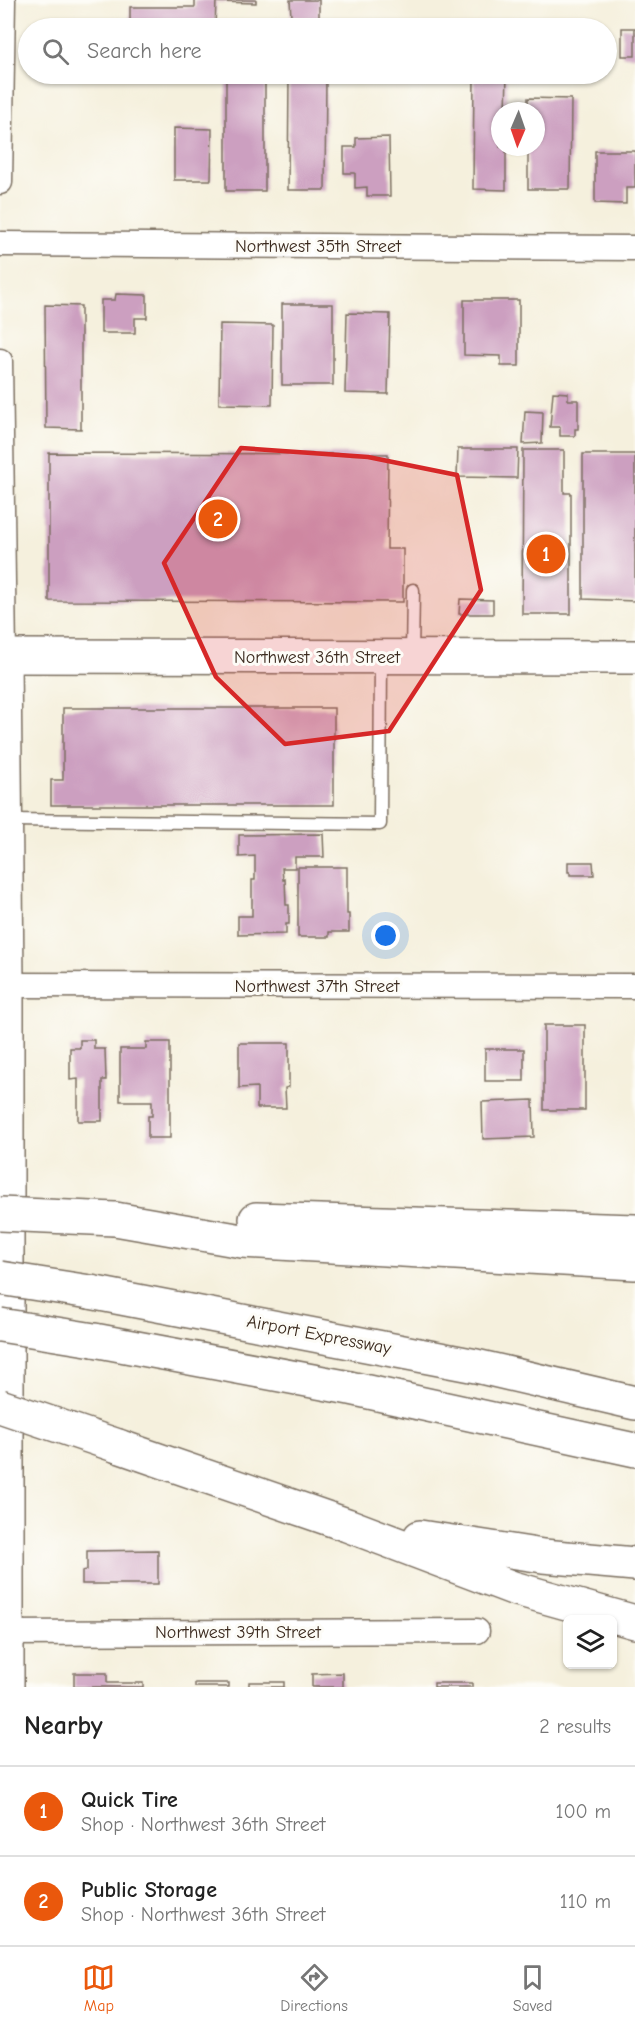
<!DOCTYPE html>
<meta charset="utf-8">
<style>
:root{--surface:#fff;--page:#f2f2f2;--text:#222;--muted:#767676;--line:#e0e0e0;--accent:#ea580c}
body{margin:0;font-family:"Comic Neue",sans-serif;background:var(--page);color:var(--text)}
.controls{position:absolute;right:18px;bottom:18px;display:grid;overflow:hidden;border-radius:9px;box-shadow:0 2px 4px #0004}
.controls button{width:54px;height:54px;display:grid;place-items:center;padding:0;border:0;border-bottom:2px solid var(--line);background:var(--surface);color:var(--text);font:30px sans-serif}
.compass{position:absolute;left:491px;top:102px;width:54px;height:54px;border-radius:50%;background:var(--surface);box-shadow:0 2px 4px #0004;rotate:182deg}
.you{position:absolute;left:386px;top:936px;width:21px;height:21px;margin:-15px;border:4px solid #fff;border-radius:50%;background:#1a73e8;box-shadow:0 0 0 9px #1a73e833}
.badge{display:grid;place-items:center;width:39px;height:39px;border-radius:50%;background:var(--accent);color:#fff;font-size:20px;font-weight:700}
.pin{position:absolute;translate:-50% -50%;border:3px solid #fff;box-shadow:0 2px 6px #0006}
.list{margin:0;padding:0;list-style:none}
h2{display:flex;justify-content:space-between;align-items:center;height:78px;margin:0;padding:0 24px;font-size:26px}
h2 small{font-size:20px;font-weight:400;color:var(--muted)}
.list li{display:grid;grid-template-columns:39px 1fr auto;gap:18px;align-items:center;box-sizing:border-box;height:90px;padding:0 24px;border-top:2px solid var(--line)}
.list b{display:block;font-size:22px;white-space:nowrap}
.list p{margin:0;font-size:20px;white-space:nowrap;color:var(--muted)}
.list em{font-size:20px;font-style:normal;color:var(--muted)}
.icon{flex:none;width:33px;height:33px;fill:none;stroke:currentColor;stroke-width:2;stroke-linecap:round;stroke-linejoin:round}
.map{position:relative;flex:none;width:635px;height:1687px;overflow:hidden}
.search{position:absolute;background:var(--surface);box-shadow:0 2px 4px #0004;left:18px;right:18px;top:18px;height:66px;display:flex;align-items:center;gap:15px;box-sizing:border-box;padding:0 21px;border-radius:33px;color:var(--muted);font-size:22px}
.sheet{height:258px;background:var(--surface)}
nav{display:flex;justify-content:space-around;align-items:center;box-sizing:border-box;height:84px;border-top:2px solid var(--line);background:var(--surface);font-size:16px;color:var(--muted)}
nav a{display:grid;justify-items:center;gap:3px}
nav .on{color:var(--accent)}
.map>svg:first-child{display:block}
.building{fill:#cc9fc0}
.lines{fill:none;stroke-linecap:round;stroke-linejoin:round}
.lane-casing{stroke:#7c6f61;stroke-width:15}
.street-casing{stroke:#7c6f61;stroke-width:27}
.secondary-casing{stroke:#7c6f61;stroke-width:36}
.primary-casing{stroke:#7c6f61;stroke-width:36}
.highway-casing{stroke:#7c6f61;stroke-width:36}
.lane{stroke:#fff;stroke-width:12}
.street{stroke:#fff;stroke-width:24}
.secondary{stroke:#fff;stroke-width:33}
.primary{stroke:#fff;stroke-width:33}
.highway{stroke:#fff;stroke-width:33}
.highway-bridge-casing{stroke:#7c6f61;stroke-width:36;stroke-linecap:butt}
.highway-bridge{stroke:#fff;stroke-width:33}
.marked{fill:#d62828;fill-opacity:0.2;stroke:#d62828;stroke-width:4.5;stroke-linejoin:round}
.labels{text-anchor:middle;dominant-baseline:central;stroke-width:6;stroke-linejoin:round;paint-order:stroke}
.street-label{font-size:18px;fill:#3b2a1e;stroke:#fdfcf7}
</style>
<div class="map">
<svg width="635" height="1687" viewBox="0 0 635 1687">
<rect width="100%" height="100%" fill="#fdfcf7"/>
<filter id="ink" filterUnits="userSpaceOnUse"><feTurbulence type="fractalNoise" baseFrequency=".0167" numOctaves="2"/><feDisplacementMap in="SourceGraphic" scale="12" xChannelSelector="R" yChannelSelector="G"/><feConvolveMatrix kernelMatrix="1 2 1 2 8 2 1 2 1" color-interpolation-filters="sRGB"/></filter>
<filter id="wash" filterUnits="userSpaceOnUse"><feTurbulence type="fractalNoise" baseFrequency=".008" numOctaves="4" result="noise"/><feDisplacementMap in="SourceGraphic" scale="24" xChannelSelector="R" yChannelSelector="G"/><feGaussianBlur stdDeviation="1.35" result="paint"/><feColorMatrix in="noise" values="0 0 0 0 0 0 0 0 0 0 0 0 0 0 0 0 0 1.4 0 .05"/><feComposite in="paint" operator="in"/></filter>
<g filter="url(#wash)">
<rect width="100%" height="100%" fill="#f5f0dd"/>
<g id="blocks">
<path class="building" d="M195,0H216L215,28H130V7H195Z
M217,0H256V3L217,2Z
M290,0H319V18L291,17Z
M622,28H635V56H622Z
M474,74H507L506,111H500V147H506V190L473,189Z
M226,75H265V191H226Z
M289,75L326,76L325,190H288Z
M528,98L571,99L570,189H528V147H536V111H528Z
M174,128L212,129L211,180H174Z
M389,137L390,196H367V187L355,188V173H344V147H356V138Z
M595,151H635V188H626V204L595,203Z
M116,294L147,295V318H135V333H101V300H115Z
M464,300H519V366H501V356L464,355Z
M282,304H333V385H282Z
M45,305L81,306V429L46,428Z
M347,313L390,314L388,394L345,393Z
M220,324L273,325L272,405L219,404Z
M553,392L568,393V400H578V429H575V436H560V427H550Z
M525,411L543,412L542,443L523,444Z
M458,449H518L517,478L457,477Z
M523,450H564V493H571V614H522Z
M49,453L388,454L387,549H403V602L49,601Z
M583,454H635V601L583,599Z
M460,599L493,600V614H459Z
M63,708H334V805H51V780H63Z
M323,834L324,857H295V868H282L283,880L285,879L286,905H289V924H286V934L238,935V916H252V880H255V856L239,857V835Z
M568,862H593L594,875H570V872H568Z
M298,867H347V914H349V932H329V937H298Z
M544,1025H585V1110H544Z
M80,1040H94V1049H105L106,1080H102V1121H78V1079L70,1080V1048H80Z
M146,1042H170V1138H148V1116H152V1101H120V1049H146Z
M239,1043H289V1087L285,1088L286,1108H257V1087L239,1088Z
M485,1049H524V1081H485Z
M533,1100L534,1137L483,1139L482,1102Z
M158,1550V1584H82V1571L87,1570V1551Z
M74,1673H107V1683H143V1687H74Z
M343,1673V1687H312V1674Z
M249,1682H284V1687H249Z
M195,1683H229V1687H195Z
M434,1683H472V1687H434Z"/>
</g>
</g>
<g filter="url(#ink)">
<use href="#blocks" fill-opacity="0" stroke="#7c6f61" stroke-width="1.5"/>
<g class="lines">
<g class="lane-casing">
<path id="lane" d="M412,656L413,590
M7,820L380,824L381,657"/>
</g>
<g class="street-casing">
<path id="street" d="M0,182L3,0
M0,244L635,248
M0,361L4,656
M0,985L635,986
M0,1633L477,1631"/>
</g>
<g class="secondary-casing">
<path id="secondary" d="M4,656L7,985V1687"/>
</g>
<g class="primary-casing">
<path id="primary" d="M0,656L635,657"/>
</g>
<g class="highway-casing">
<path id="highway" d="M115,1219L242,1241L635,1263
M256,1219L635,1231
M90,1292L476,1366L635,1403
M94,1340L350,1388L635,1450
M118,1446L347,1525L513,1588L635,1622
M420,1537L543,1556L635,1564"/>
</g>
<use href="#lane" class="lane"/>
<use href="#street" class="street"/>
<use href="#secondary" class="secondary"/>
<use href="#primary" class="primary"/>
<use href="#highway" class="highway"/>
<g class="highway-bridge-casing">
<path id="highway-bridge" d="M0,1214L115,1219
M0,1278L90,1292
M0,1325L94,1340
M0,1406L118,1446"/>
</g>
<use href="#highway-bridge" class="highway-bridge"/>
</g>
</g>
<path class="marked" d="M241,448L368,457L457,475L481,590L389,731L285,744L216,677L164,563Z"/>
<g class="labels">
<g class="street-label">
<text x="318" y="246">Northwest 35th Street</text>
<text x="317" y="657">Northwest 36th Street</text>
<text x="317" y="986">Northwest 37th Street</text>
<text transform="translate(319 1335) rotate(11)">Airport Expressway</text>
<text x="238" y="1632">Northwest 39th Street</text>
</g>
</g>
</svg>
<div class="controls">
<button><svg class="icon" aria-label="layers" viewBox="0 0 24 24"><path d="M12 4l9 5-9 5-9-5zM3 14l9 5 9-5"/></svg></button>
</div>
<svg class="compass" viewBox="-18 -18 36 36"><path d="M0-13l5 13h-10z" fill="#e53935"/><path d="M0 13l5-13h-10z" fill="#767676"/></svg>
<div class="you"></div>
<div class="pin badge" style="left:546px;top:554px">1</div>
<div class="pin badge" style="left:218px;top:519px">2</div>
<div class="search"><svg class="icon" aria-label="search" viewBox="0 0 24 24"><circle cx="10" cy="10" r="6"/><path d="M15 15l6 6"/></svg>Search here</div>
</div>
<section class="sheet">
<h2>Nearby<small>2 results</small></h2>
<ul class="list">
<li><span class="badge">1</span><div><b>Quick Tire</b><p>Shop · Northwest 36th Street</p></div><em>100 m</em></li>
<li><span class="badge">2</span><div><b>Public Storage</b><p>Shop · Northwest 36th Street</p></div><em>110 m</em></li>
</ul>
</section>
<nav>
<a class="on"><svg class="icon" aria-label="map" viewBox="0 0 24 24"><path d="M3 6l6-2 6 2 6-2v14l-6 2-6-2-6 2zM9 4v14M15 6v14"/></svg>Map</a>
<a><svg class="icon" aria-label="directions" viewBox="0 0 24 24"><path d="M12 3l9 9-9 9-9-9zM9 14v-3h6M13 9l2 2-2 2"/></svg>Directions</a>
<a><svg class="icon" aria-label="saved" viewBox="0 0 24 24"><path d="M7 4h10v16l-5-4-5 4z"/></svg>Saved</a>
</nav>
